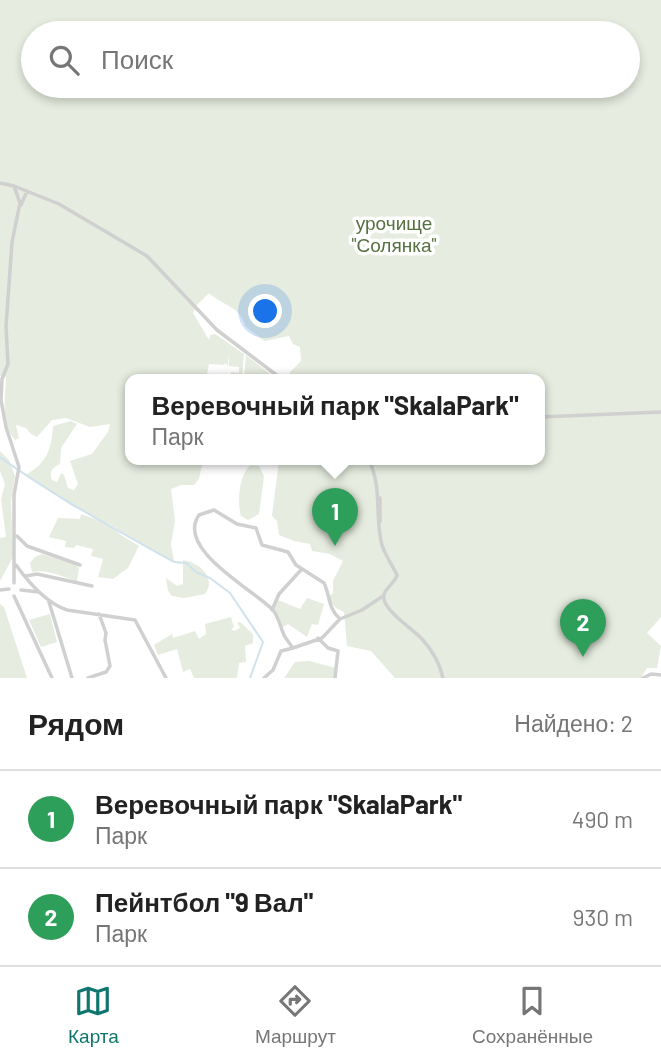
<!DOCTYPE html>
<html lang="ru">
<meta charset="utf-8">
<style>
:root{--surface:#fff;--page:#f2f2f2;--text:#222;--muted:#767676;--line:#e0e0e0;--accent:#0f766e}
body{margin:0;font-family:Barlow,sans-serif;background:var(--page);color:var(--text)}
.you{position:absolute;left:266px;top:312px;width:24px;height:24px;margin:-18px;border:5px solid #fff;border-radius:50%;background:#1a73e8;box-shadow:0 0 0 10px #1a73e833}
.badge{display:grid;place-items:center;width:46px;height:46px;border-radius:50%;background:var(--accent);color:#fff;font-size:23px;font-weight:700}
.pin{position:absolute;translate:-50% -58px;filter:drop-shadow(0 2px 4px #0008)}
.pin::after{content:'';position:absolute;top:37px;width:24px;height:21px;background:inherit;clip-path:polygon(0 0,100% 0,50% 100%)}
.popup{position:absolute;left:125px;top:374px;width:420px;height:91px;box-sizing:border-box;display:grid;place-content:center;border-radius:14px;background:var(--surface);filter:drop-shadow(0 2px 5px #0005);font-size:23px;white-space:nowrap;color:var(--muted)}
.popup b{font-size:26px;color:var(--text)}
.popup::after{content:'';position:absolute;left:50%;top:100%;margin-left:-14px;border:14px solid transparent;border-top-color:var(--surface)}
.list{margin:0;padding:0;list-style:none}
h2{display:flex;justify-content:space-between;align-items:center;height:91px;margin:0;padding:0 28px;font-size:30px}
h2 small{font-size:23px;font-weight:400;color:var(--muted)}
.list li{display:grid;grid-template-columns:46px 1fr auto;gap:21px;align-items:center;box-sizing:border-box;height:98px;padding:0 28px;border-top:2px solid var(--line)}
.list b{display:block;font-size:26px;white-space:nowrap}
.list p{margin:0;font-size:23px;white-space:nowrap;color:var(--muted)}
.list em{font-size:23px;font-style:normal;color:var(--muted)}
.icon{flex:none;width:38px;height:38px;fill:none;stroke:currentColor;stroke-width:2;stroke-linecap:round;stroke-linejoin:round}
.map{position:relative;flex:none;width:661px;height:678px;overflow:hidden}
.search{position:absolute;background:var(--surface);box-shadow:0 4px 10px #0003;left:21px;right:21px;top:21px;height:77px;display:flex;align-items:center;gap:18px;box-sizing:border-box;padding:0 24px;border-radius:38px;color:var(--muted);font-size:26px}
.sheet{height:287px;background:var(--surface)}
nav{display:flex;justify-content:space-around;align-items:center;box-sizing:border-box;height:98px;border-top:2px solid var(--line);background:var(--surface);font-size:19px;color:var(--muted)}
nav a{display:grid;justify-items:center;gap:4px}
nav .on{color:var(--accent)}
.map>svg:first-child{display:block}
.green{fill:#e6ecdf;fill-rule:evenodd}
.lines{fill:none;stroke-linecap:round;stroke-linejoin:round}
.stream{stroke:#cfe2ee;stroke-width:2}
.minor{stroke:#d0d0d0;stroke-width:3.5}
.labels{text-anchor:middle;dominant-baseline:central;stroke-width:7;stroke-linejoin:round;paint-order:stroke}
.park-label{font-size:19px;fill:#56703f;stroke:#fff}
</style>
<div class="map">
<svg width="661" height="678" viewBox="0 0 661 678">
<rect width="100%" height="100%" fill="#fff"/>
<path class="green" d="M0,0H661V617L647,633L661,646L657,668H647L641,678H395L371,651L347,646L344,612L336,608L327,598L333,593V581L343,561L330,554L312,551L310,544L294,541L279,535L277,521L272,516L279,460H540V380H290V372L301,361L300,347L293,344L289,336L264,341L245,326C241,307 222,305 209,293L197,305L193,313L209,340L210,335L215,334L244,354L242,378L231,377V372L239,373V367L229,366V353L228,366L225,363L224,365L209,364L207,374L210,378L216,380H130V460H203L199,479L194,485H181L171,489L175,521L171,544L174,562L107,523L121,535L139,546L128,568L113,579L98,577L103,559L91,556L93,549L76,545L74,548L65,547L66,541L49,537L58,518L80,519L81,514L106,523L70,505L26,475C47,462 51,451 53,426L71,421L77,424L61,448L60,464C52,468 49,471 52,480L57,482L61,473L64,475L68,488L74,490L78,484L70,461L92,454L108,432L110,424L90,427L66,418L52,420L37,437L31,434L26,428L16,425L19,438L15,440C1,424 5,397 6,377L0,376ZM33,33H628V86H33Z
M246,355L270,374L266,380L244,378Z
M0,451L9,460L15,476L11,502L13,557L0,581V538L6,537L1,499L5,484L0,471Z
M251,465L259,466L264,476L259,514L248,520L241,516C237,503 239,473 251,465Z
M42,554L74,564L79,568L77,581C61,577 49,569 32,572L30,563L35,557Z
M183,560C199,562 217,578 205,594L184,598L172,596L168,591L166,578L177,586L183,584Z
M307,598L324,604L318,625L312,624L307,637L288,624L283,627L274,608L278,600L300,609Z
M0,604L4,607L27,678H0Z
M50,614L57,642L41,647L29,620Z
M231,617L234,627L231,629L234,631L240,628L237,623L240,622L253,634V643L245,646L246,662L239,663L237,678H194L190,669L183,672L177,649L158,655L154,645L172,634L173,638L195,631L199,639L206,634L205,624Z
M309,661L336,668L334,678H284L295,662Z"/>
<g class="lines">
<path class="stream" d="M0,457C55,497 115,529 174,562L186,563L196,572L210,578L230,593L263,642L250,678"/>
<path class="minor" d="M0,183L14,186L59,204L147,256L217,330L283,380
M21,205L27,191
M540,417L661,412
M369,460C382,488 375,511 381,541C383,553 392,564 397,575C395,584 382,589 384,599C386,612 413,629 422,639C432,650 440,664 443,678
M380,498V522
M17,536L27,546L80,565
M16,565C29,583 46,603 67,610L135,620L166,678
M26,576L37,574L92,586
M14,583V495L19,467L6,427L1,400L2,379L8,364L6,327L12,242L20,203L14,186
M0,590L9,589
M21,590L39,592
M14,596L52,678
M49,602L72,678
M272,610L279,594L301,570
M318,638L328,648L338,651L335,678
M293,648L322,638L340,619L362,610L383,596
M88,678L106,672L110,666L105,640L106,633L99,614
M264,678L273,670L281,651L293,648C290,644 286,639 284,635C280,626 279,618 273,610C254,590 175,549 199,515L214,510L237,524L256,528L262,545L288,552L296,565L324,583C330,595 328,609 340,619
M643,678L651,674L661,675"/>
</g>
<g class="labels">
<g class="park-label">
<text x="394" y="222">урочище<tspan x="394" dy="22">"Солянка"</tspan></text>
</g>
</g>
</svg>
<div class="you"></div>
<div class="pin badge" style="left:335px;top:546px;background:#2e9e5b">1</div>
<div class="popup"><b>Веревочный парк &quot;SkalaPark&quot;</b>Парк</div>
<div class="pin badge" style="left:583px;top:657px;background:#2e9e5b">2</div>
<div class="search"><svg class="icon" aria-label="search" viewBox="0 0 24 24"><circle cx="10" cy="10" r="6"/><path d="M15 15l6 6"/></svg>Поиск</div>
</div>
<section class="sheet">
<h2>Рядом<small>Найдено: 2</small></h2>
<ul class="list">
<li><span class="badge" style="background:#2e9e5b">1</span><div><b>Веревочный парк &quot;SkalaPark&quot;</b><p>Парк</p></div><em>490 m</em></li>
<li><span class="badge" style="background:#2e9e5b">2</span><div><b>Пейнтбол &quot;9 Вал&quot;</b><p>Парк</p></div><em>930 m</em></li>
</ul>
</section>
<nav>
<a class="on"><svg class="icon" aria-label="map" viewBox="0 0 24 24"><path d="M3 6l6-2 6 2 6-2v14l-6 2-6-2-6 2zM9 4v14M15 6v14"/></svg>Карта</a>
<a><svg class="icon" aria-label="directions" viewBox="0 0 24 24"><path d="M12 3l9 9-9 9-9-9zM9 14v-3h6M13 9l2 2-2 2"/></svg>Маршрут</a>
<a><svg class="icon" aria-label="saved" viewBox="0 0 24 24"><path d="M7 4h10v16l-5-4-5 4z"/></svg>Сохранённые</a>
</nav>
